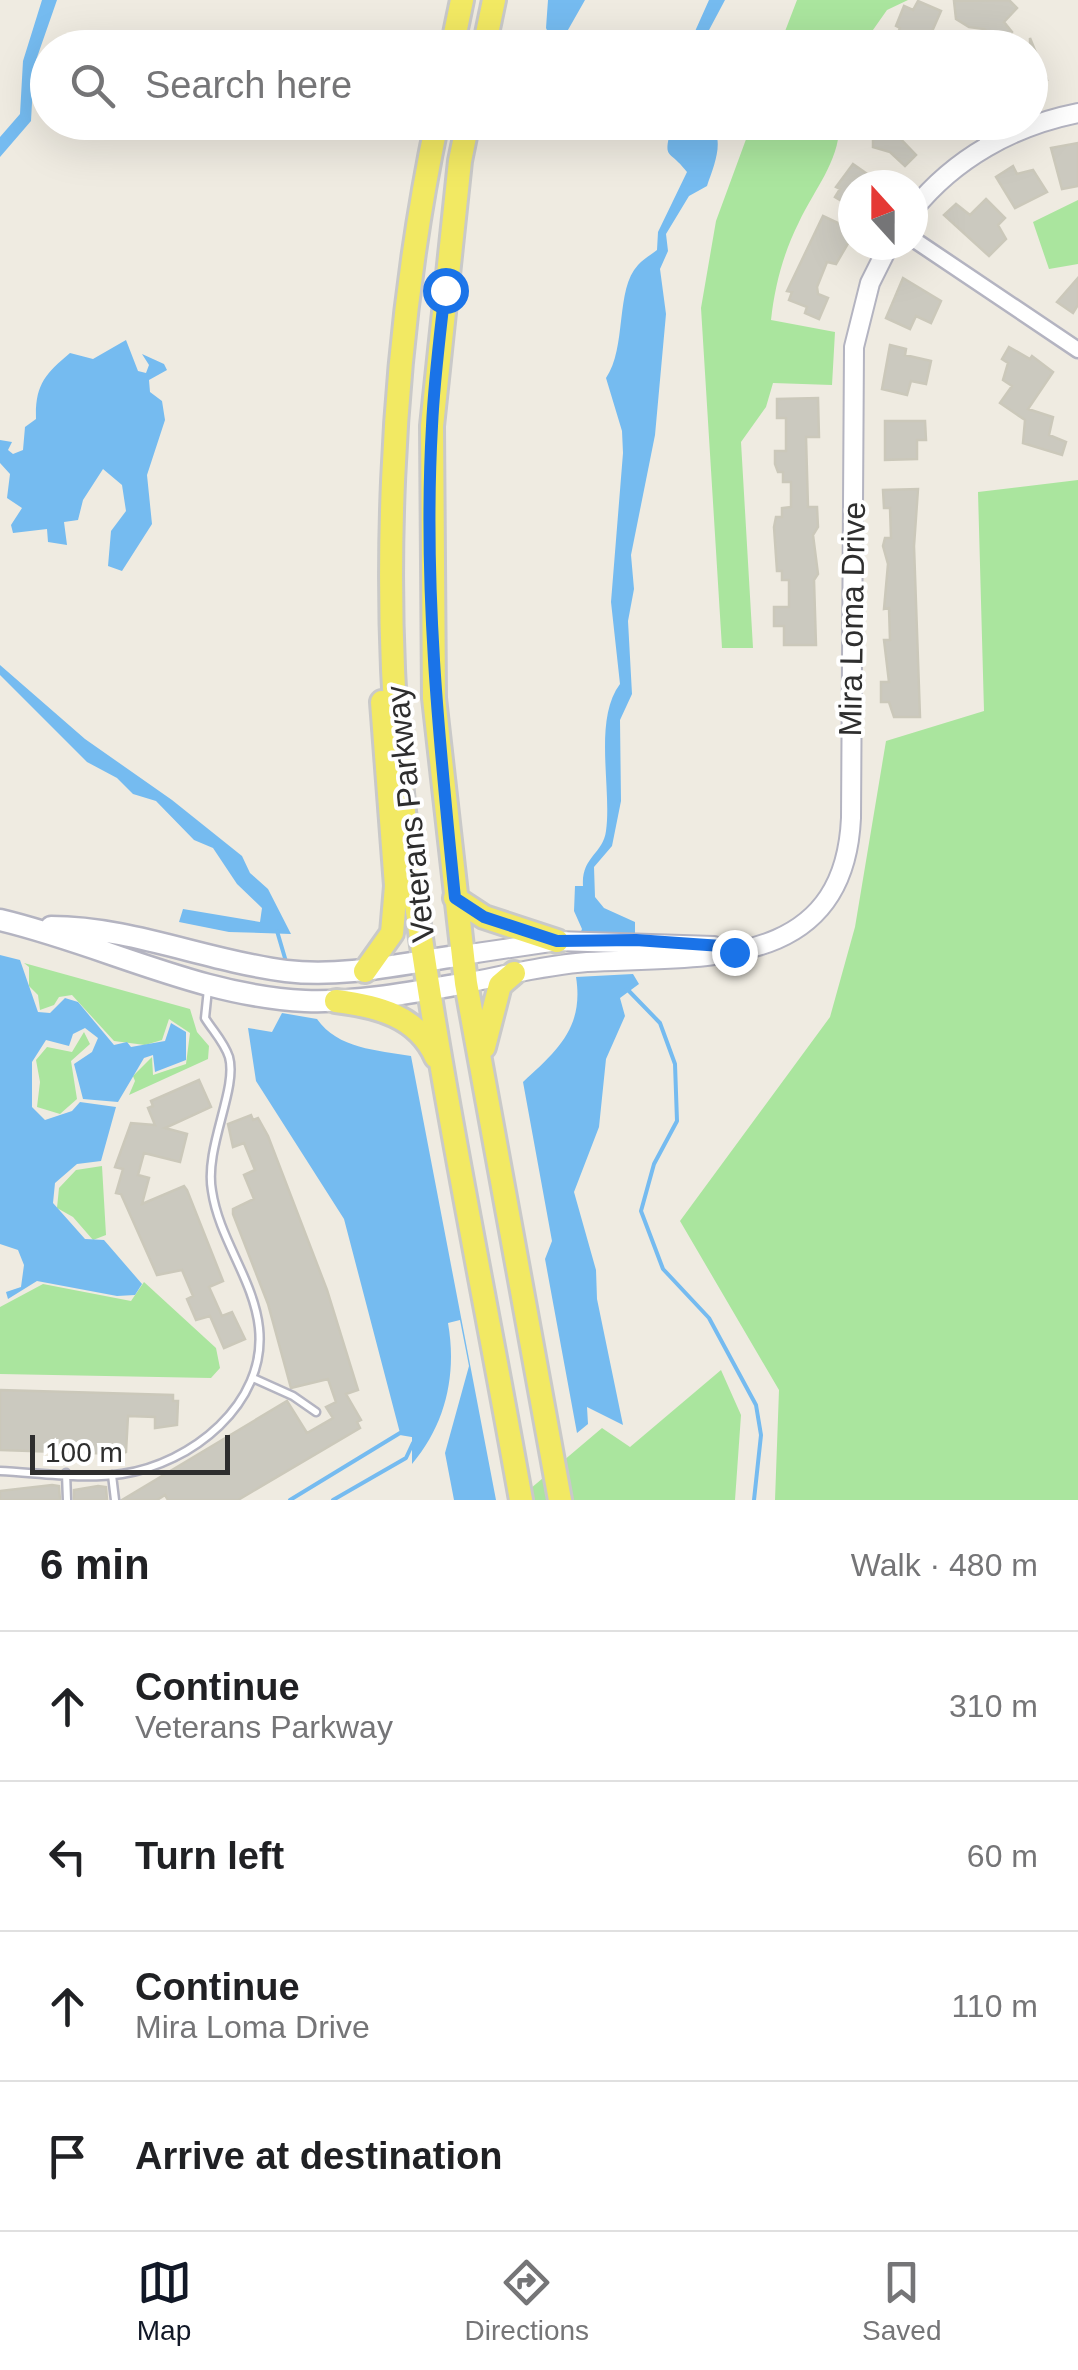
<!DOCTYPE html>
<meta charset="utf-8">
<style>
:root{--surface:#fff;--page:#f2f2f2;--text:#202124;--muted:#757577;--line:#e0e0e0;--accent:#111827}
body{margin:0;font-family:Helvetica,sans-serif;background:var(--page);color:var(--text)}
.compass{position:absolute;left:838px;top:170px;width:90px;height:90px;border-radius:50%;background:var(--surface);box-shadow:0 10px 40px #0002;rotate:339deg}
.scale{position:absolute;left:30px;bottom:25px;width:200px;box-sizing:border-box;padding-left:10px;border:5px solid #2e2e2e;border-top:0;font-size:28px;line-height:35px;white-space:nowrap;color:#2e2e2e;-webkit-text-stroke:8px #fff;paint-order:stroke}
.stop{position:absolute;width:30px;height:30px;margin:-22px;border:8px solid #1a73e8;border-radius:50%;background:#fff}
.stop.end{background:#1a73e8;border-color:#fff;box-shadow:0 2px 10px #0008}
.list{margin:0;padding:0;list-style:none}
h2{display:flex;justify-content:space-between;align-items:center;height:130px;margin:0;padding:0 40px;font-size:42px}
h2 small{font-size:32px;font-weight:400;color:var(--muted)}
.list li{display:grid;grid-template-columns:65px 1fr auto;gap:30px;align-items:center;box-sizing:border-box;height:150px;padding:0 40px;border-top:2px solid var(--line)}
.list b{display:block;font-size:38px;white-space:nowrap}
.list p{margin:0;font-size:32px;white-space:nowrap;color:var(--muted)}
.list em{font-size:32px;font-style:normal;color:var(--muted)}
.icon{flex:none;width:55px;height:55px;fill:none;stroke:currentColor;stroke-width:2;stroke-linecap:round;stroke-linejoin:round}
.map{position:relative;flex:none;width:1078px;height:1500px;overflow:hidden}
.search{position:absolute;background:var(--surface);box-shadow:0 10px 40px #0002;left:30px;right:30px;top:30px;height:110px;display:flex;align-items:center;gap:25px;box-sizing:border-box;padding:0 35px;border-radius:55px;color:var(--muted);font-size:38px}
.sheet{height:730px;background:var(--surface)}
nav{display:flex;justify-content:space-around;align-items:center;box-sizing:border-box;height:140px;border-top:2px solid var(--line);background:var(--surface);font-size:28px;color:var(--muted)}
nav a{display:grid;justify-items:center;gap:5px}
nav .on{color:var(--accent)}
.map>svg:first-child{display:block}
.green{fill:#aae59e}
.water{fill:#75bbf0}
.lines{fill:none;stroke-linecap:round;stroke-linejoin:round}
.stream{stroke:#75bbf0;stroke-width:4}
.building{fill:#cbc9bf;stroke:#cbc8ba;stroke-width:2.5}
.service-casing{stroke:#b4b4c1;stroke-width:11}
.minor-casing{stroke:#b4b4c1;stroke-width:19}
.tertiary-casing{stroke:#b4b4c1;stroke-width:22}
.secondary-casing{stroke:#b4b4c1;stroke-width:25}
.primary-casing{stroke:#c9c9c9;stroke-width:28}
.service{stroke:#fff;stroke-width:6}
.minor{stroke:#fff;stroke-width:14}
.tertiary{stroke:#fff;stroke-width:18}
.secondary{stroke:#fff;stroke-width:20}
.primary{stroke:#f2e963;stroke-width:22}
.route{stroke:#1a73e8;stroke-width:12}
.labels{text-anchor:middle;dominant-baseline:central;stroke-width:8;stroke-linejoin:round;paint-order:stroke}
.street-label{font-size:32px;fill:#2e2e2e;stroke:#fff}
</style>
<div class="map">
<svg width="1078" height="1500" viewBox="0 0 1078 1500">
<rect width="100%" height="100%" fill="#efebe1"/>
<path class="green" d="M797,0H908L887,10L861,47H779Z
M752,123H839C841,159 814,190 799,222C783,254 775,285 771,320L835,332L832,385L773,383L766,407L741,442L753,648H722L701,308L716,221Z
M1078,200V264L1049,269L1033,222Z
M1078,480V1500H775L779,1390L680,1221L830,1017L855,927L886,741L984,711L978,492Z
M24,963L190,1009L197,1032L209,1046L208,1059L129,1095L135,1081L133,1076L152,1057L153,1075L186,1064L190,1033L169,1019L162,1040L145,1045L114,1041L72,995L59,997L54,1005L40,1010L38,995L29,986V967Z
M84,1032L90,1044L71,1061L77,1099L60,1114L37,1107L40,1082L36,1060L47,1047L72,1052Z
M102,1166L106,1235L93,1240L73,1217L57,1208L59,1188L76,1170Z
M144,1282L216,1348L220,1368L211,1378L0,1374V1307L43,1284L131,1301Z
M721,1370L741,1415L735,1500H517L602,1428L630,1447Z"/>
<path class="water" d="M42,0H57L34,66L31,121L0,157V137L20,114L23,61Z
M548,0H585L560,44H553L546,28Z
M709,0H725L700,47H688Z
M672,123H711C725,142 714,165 707,186L689,196L666,234L668,251L660,269L666,314L655,435L631,555L634,589L628,621L632,694L620,720L621,801L612,846L594,867L595,897L604,908L635,922V945L574,948L582,929L574,911L575,886H583C581,857 603,854 606,831C612,789 593,720 620,684L611,602L623,453L622,431L606,378C627,348 615,289 638,265C643,259 651,255 657,250L658,232L687,172C667,146 663,163 672,123Z
M126,340L138,371L146,373L149,365L142,354L164,364L167,370L149,380L150,392L162,401L165,420L147,475L152,524L122,571L108,566L111,531L126,511L122,485L103,469L83,500L78,520L64,522L67,545L48,542L47,529L13,533L11,525L22,508L7,498L10,474L0,463V440L12,442L8,450L13,454L23,450L25,427L36,419C35,385 45,374 70,353L93,359Z
M0,665L85,739L172,800L242,856L250,873L268,889L291,934L229,932L179,922L183,909L260,922L262,908L237,884L213,848L194,840L156,801L133,794L117,778L87,762L0,675Z
M0,955L20,960L38,1012L50,1013L65,998L78,1002L114,1045L127,1042L131,1047L165,1041L171,1023L186,1032V1060L155,1072L153,1055L144,1058L118,1102L83,1099L74,1064L92,1052L98,1038L85,1028L73,1034L69,1046L46,1040L32,1062V1107L45,1120L72,1111L80,1102L116,1107L101,1161L77,1164L55,1183L53,1203L85,1239L104,1240L142,1284L135,1295L117,1296L37,1281L8,1299L6,1292L21,1287L24,1265L18,1250L0,1244Z
M633,974L639,984L620,998L625,1016L606,1059L599,1127L574,1192L596,1270L597,1299L623,1425L587,1407L588,1424L577,1433L545,1259L552,1241L523,1082C558,1050 584,1027 576,977Z
M282,1013L317,1019C338,1049 377,1050 411,1056L496,1500H454L445,1453L469,1366L460,1320L448,1323C457,1374 446,1424 412,1464V1435L400,1433L344,1219L256,1081L248,1028L272,1032Z"/>
<g class="lines">
<path class="stream" d="M277,931L287,965
M627,989L660,1023L675,1064L677,1121L654,1164L641,1211L663,1269L709,1318L756,1405L761,1435L754,1500
M290,1500L400,1433L412,1435
M333,1500L406,1458L413,1443"/>
</g>
<path class="building" d="M1009,0L1017,8L1004,22L1012,32L1001,44L984,29L969,27L956,19L954,1Z
M918,1L941,11L930,36L922,32L917,43L897,35L900,28L896,26L904,6L913,10Z
M1030,38L1047,80L1030,86Z
M873,122H892L896,134L916,155L905,166L890,152L873,147Z
M1078,143V186L1062,189L1051,148Z
M853,164L883,185H853V235L836,264L827,262L817,287L818,294L828,298L819,319L805,313L807,307L789,300L792,292L787,291L823,216L840,224L850,206L835,197L840,189L836,187Z
M1013,166L1017,174L1033,170L1047,192L1015,208L996,177Z
M986,199L1005,218L998,225L1006,239L989,256L944,215L956,204L970,215Z
M903,278L941,301L931,323L916,316L910,329L886,318Z
M1078,278V305L1073,313L1057,302Z
M890,345L906,349L905,355L931,361L926,384L911,381L907,395L882,389Z
M1009,347L1030,359L1032,356L1053,372L1028,409L1053,417L1049,435L1066,442L1062,455L1023,443L1025,420L1000,403L1012,386L1003,380L1008,363L1002,359Z
M818,398L819,437H806L808,507H817L818,527L813,535L818,574L814,580L816,645H784V626H774V607H789V580H782V571H777L774,527L776,517H782V508L791,507V482H783V472H778L775,464V451H786V418H777V399Z
M885,421H925L926,440H917V459L885,460Z
M918,489L914,546L920,717H894L889,702H881V682H889L884,640H890L889,608L884,609L888,564L883,546L885,538H891L890,508H884L883,490Z
M199,1080L211,1107L165,1128L187,1134L180,1162L144,1153L138,1175L149,1178L142,1204L184,1186L187,1190L223,1281L209,1287L222,1316L232,1312L245,1339L224,1348L210,1316L196,1320L187,1299L193,1296L182,1270L157,1275L121,1194L116,1193L123,1169L115,1167L131,1123L155,1125L148,1108L153,1106L151,1101Z
M251,1115L253,1120L258,1118L268,1136L327,1290L358,1390L346,1394L361,1420L357,1422L360,1428L238,1500H168L165,1495L157,1500H122L287,1401L307,1433L333,1418L326,1407L336,1402L328,1379L291,1388L268,1304L233,1214V1209L254,1199L244,1175L255,1170L244,1143L233,1147L228,1124Z
M0,1390L173,1395V1401H178L177,1425L155,1428V1417L128,1416L126,1452L119,1454L0,1450Z
M52,1485L59,1486L60,1500H0V1491Z
M98,1486L106,1487L107,1500H74V1490Z"/>
<g class="lines">
<g class="service-casing">
<path id="service" d="M253,1378L293,1396L316,1412
M0,1471C39,1473 83,1480 122,1474C191,1464 267,1404 259,1328C254,1280 219,1239 212,1191C204,1148 238,1089 229,1057C224,1042 213,1031 205,1018L208,989
M66,1473L67,1500
M112,1475L115,1500"/>
</g>
<g class="minor-casing">
<path id="minor" d="M978,122L990,144
M913,239L1078,350"/>
</g>
<g class="tertiary-casing">
<path id="tertiary" d="M913,210C955,158 1013,126 1078,113
M463,955L557,941L714,946
M466,983C507,975 546,965 587,962C703,956 844,972 851,818L854,347L870,283L889,245"/>
</g>
<g class="secondary-casing">
<path id="secondary" d="M0,920C102,944 199,996 305,1001C359,1003 414,992 466,983
M51,927C131,927 207,961 286,971C345,978 404,963 463,955"/>
</g>
<g class="primary-casing">
<path id="primary" d="M452,48L462,0
M484,48L494,0
M437,122C389,351 378,606 407,837C435,1060 482,1279 521,1500
M468,122L460,161L432,426L434,698L466,983L560,1500
M455,898L484,917L557,941
M365,971L392,933L396,886L382,702
M336,1001C377,1006 418,1016 436,1057
M484,1047L500,985L514,973"/>
</g>
<use href="#service" class="service"/>
<use href="#minor" class="minor"/>
<use href="#tertiary" class="tertiary"/>
<use href="#secondary" class="secondary"/>
<use href="#primary" class="primary"/>
</g>
<g class="lines">
<path class="route" d="M445,290C440,335 434,381 432,426C423,584 439,741 455,898L484,917L557,941L636,940L750,948L734,952"/>
</g>
<g class="labels">
<g class="street-label">
<text transform="translate(852 619) rotate(-89)">Mira Loma Drive</text>
<text transform="translate(410 814) rotate(-96)">Veterans Parkway</text>
</g>
</g>
</svg>
<svg class="compass" viewBox="-18 -18 36 36"><path d="M0-13l5 13h-10z" fill="#e53935"/><path d="M0 13l5-13h-10z" fill="#757577"/></svg>
<div class="scale">100 m</div>
<div class="stop" style="left:445px;top:290px"></div>
<div class="stop end" style="left:734px;top:952px"></div>
<div class="search"><svg class="icon" aria-label="search" viewBox="0 0 24 24"><circle cx="10" cy="10" r="6"/><path d="M15 15l6 6"/></svg>Search here</div>
</div>
<section class="sheet">
<h2>6 min<small>Walk · 480 m</small></h2>
<ul class="list">
<li><svg class="icon" aria-label="ahead" viewBox="0 0 24 24"><path d="M12 20V5M6 11l6-6 6 6"/></svg><div><b>Continue</b><p>Veterans Parkway</p></div><em>310 m</em></li>
<li><svg class="icon" aria-label="left" viewBox="0 0 24 24"><path d="M17 20v-9H6M10 6l-5 5 5 5"/></svg><div><b>Turn left</b></div><em>60 m</em></li>
<li><svg class="icon" aria-label="ahead" viewBox="0 0 24 24"><path d="M12 20V5M6 11l6-6 6 6"/></svg><div><b>Continue</b><p>Mira Loma Drive</p></div><em>110 m</em></li>
<li><svg class="icon" aria-label="arrive" viewBox="0 0 24 24"><path d="M6 21V4h12l-3 4 3 4H6"/></svg><div><b>Arrive at destination</b></div></li>
</ul>
</section>
<nav>
<a class="on"><svg class="icon" aria-label="map" viewBox="0 0 24 24"><path d="M3 6l6-2 6 2 6-2v14l-6 2-6-2-6 2zM9 4v14M15 6v14"/></svg>Map</a>
<a><svg class="icon" aria-label="directions" viewBox="0 0 24 24"><path d="M12 3l9 9-9 9-9-9zM9 14v-3h6M13 9l2 2-2 2"/></svg>Directions</a>
<a><svg class="icon" aria-label="saved" viewBox="0 0 24 24"><path d="M7 4h10v16l-5-4-5 4z"/></svg>Saved</a>
</nav>
